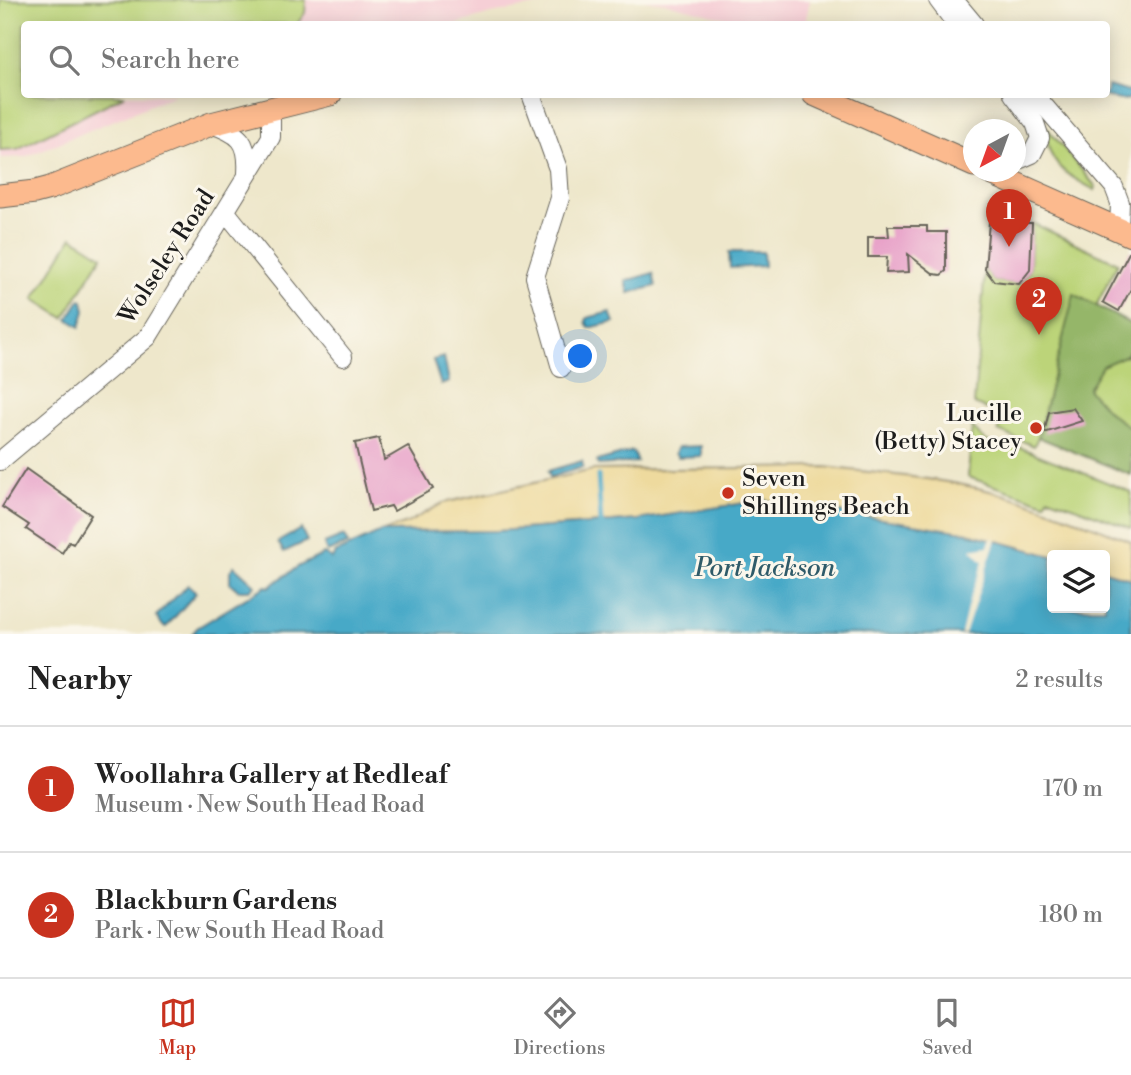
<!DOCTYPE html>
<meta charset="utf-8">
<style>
:root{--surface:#fff;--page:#f6f6f6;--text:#222;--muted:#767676;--line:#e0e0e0;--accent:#c8321e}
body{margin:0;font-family:"Libre Bodoni",serif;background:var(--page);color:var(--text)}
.controls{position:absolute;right:21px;bottom:21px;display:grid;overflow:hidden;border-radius:7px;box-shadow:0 4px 18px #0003}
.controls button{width:63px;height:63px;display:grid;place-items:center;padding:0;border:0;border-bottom:2px solid var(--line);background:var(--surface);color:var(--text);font:35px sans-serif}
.compass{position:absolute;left:963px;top:119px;width:63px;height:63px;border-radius:50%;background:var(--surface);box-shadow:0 4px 18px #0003;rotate:221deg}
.you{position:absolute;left:581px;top:357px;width:24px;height:24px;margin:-18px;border:5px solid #fff;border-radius:50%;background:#1a73e8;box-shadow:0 0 0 10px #1a73e833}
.badge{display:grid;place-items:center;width:46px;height:46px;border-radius:50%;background:var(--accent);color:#fff;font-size:23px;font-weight:700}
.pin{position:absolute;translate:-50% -58px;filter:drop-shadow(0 2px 4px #0008)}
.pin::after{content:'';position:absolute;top:37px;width:24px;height:21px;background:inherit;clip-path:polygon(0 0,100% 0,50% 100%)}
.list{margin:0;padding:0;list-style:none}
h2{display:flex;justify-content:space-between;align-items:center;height:91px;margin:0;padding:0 28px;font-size:30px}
h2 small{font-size:23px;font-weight:400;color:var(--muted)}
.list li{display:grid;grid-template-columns:46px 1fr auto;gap:21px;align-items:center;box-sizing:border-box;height:126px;padding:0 28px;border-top:2px solid var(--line)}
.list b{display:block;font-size:26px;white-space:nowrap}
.list p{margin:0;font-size:23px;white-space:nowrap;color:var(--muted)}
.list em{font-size:23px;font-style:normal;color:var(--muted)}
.icon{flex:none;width:38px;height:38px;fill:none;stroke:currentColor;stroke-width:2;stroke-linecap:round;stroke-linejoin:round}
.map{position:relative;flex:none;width:1131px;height:634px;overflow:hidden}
.search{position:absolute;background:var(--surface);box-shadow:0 4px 18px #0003;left:21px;right:21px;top:21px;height:77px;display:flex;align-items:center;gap:18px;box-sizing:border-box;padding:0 24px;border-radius:7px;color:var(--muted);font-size:26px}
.sheet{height:343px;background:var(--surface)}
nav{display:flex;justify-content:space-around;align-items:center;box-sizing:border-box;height:98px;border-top:2px solid var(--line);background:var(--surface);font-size:19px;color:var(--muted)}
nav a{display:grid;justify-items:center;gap:4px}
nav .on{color:var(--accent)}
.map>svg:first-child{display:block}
.built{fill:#f6cfd6}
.green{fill:#bcd479;stroke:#6c784a;stroke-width:2}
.forest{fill:#95b669;stroke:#586942;stroke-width:2}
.sand{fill:#eeda9e;stroke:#857b5d;stroke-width:2}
.water{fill:#47a9c7;stroke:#326272;stroke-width:2}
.pier{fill:#eee7cb}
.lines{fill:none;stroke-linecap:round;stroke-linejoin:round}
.stream{stroke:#47a9c7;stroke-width:5}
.building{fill:#e8a3c9}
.minor-casing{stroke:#666359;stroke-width:20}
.major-casing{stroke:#666359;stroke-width:25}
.minor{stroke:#fff;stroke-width:18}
.major{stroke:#fcba8e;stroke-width:23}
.poi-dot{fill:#c8321e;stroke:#fbf7ec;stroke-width:2.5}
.labels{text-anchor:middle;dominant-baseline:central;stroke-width:6;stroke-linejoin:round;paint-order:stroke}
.street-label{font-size:24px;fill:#1c1c1c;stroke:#fbf7ec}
.poi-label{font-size:24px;fill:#1c1c1c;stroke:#fbf7ec;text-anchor:end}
.water-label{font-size:26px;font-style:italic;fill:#2f5b69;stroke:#fbf7ec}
</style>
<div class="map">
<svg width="1131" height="634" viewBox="0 0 1131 634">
<rect width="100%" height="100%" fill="#fbf7ec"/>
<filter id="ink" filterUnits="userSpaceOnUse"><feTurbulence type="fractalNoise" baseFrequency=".0143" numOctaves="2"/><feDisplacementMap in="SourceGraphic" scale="14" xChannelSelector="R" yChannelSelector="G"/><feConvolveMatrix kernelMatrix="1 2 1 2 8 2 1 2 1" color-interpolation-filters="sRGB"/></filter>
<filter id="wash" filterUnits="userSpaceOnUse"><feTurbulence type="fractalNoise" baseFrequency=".00686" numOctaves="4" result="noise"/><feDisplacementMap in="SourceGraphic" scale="28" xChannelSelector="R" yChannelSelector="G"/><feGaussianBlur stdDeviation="1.57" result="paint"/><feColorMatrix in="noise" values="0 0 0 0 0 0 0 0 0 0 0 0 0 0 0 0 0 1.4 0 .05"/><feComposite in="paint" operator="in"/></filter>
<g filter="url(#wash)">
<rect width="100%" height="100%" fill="#eee7cb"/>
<path class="built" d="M0,0H566L491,14L457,24H24V94L175,95L25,157L0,158Z
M643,0H810L805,24H749L666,3Z"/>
<path class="green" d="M0,0H306L305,13L297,24H24V94L125,95L17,149L0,150Z
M1047,128L1096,187L1095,190C1067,175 1045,164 1047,128Z
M1032,223L1118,263L1097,304L1102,365L1127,355L1131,347V475L1038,437L1034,446L998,431L1004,415L974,404L985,268L994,281L1020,284L1030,270Z
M72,237L102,256L64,318L34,299Z
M972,425C984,446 996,446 1019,447L1131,492V528L1048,497L1045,503L968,477Z"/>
<path class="forest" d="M1074,294L1131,324V347L1127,355L1102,366L1088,389L1111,414L1131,428V475L1038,437Z"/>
<path class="sand" d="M825,467C872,473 921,476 968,486C1020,496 1082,522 1131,541V579L1105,571V555L1052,556L964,532L637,520L497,531L381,532L407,523L443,503L593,470Z"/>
<path class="water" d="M1107,86L1131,92L1130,99L1120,100L1103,96L1101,95L1106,94Z
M729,252H763L764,266L730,268Z
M653,273L656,286L629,293L626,281Z
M80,300L83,301L85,311L80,327L68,319Z
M610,312L614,322L589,328L586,322L587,318Z
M444,357L449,382L441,385L433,360Z
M701,446V456L678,457L675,453L678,447Z
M633,451L637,462L598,465L597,461Z
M582,461L583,467L550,477L548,471Z
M763,500L964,532L1052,556V608H1105V571L1131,579V634H192L197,628L266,586L268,587L299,566L324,554L332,559L335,553L381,532L497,531L601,523L637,520Z
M301,529L307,541L284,552L278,542Z
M344,536L348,544L327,552L324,544Z
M234,566L255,585L250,590H238L230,583V571Z
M188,585L196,593L166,627L163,626L156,616Z"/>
<path class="pier" d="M991,538L996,539L965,634H961L969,601L983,562L971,549L988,546Z"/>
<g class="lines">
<path class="stream" d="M598,476L601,523"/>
</g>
<g id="blocks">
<path class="building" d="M989,222L1032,223L1030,270L1019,284L994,281L985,269Z
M888,226H927V232H946V271L941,275L934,274L908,254L909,272L886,273L887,257H868V237H889Z
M1131,249V289L1119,311L1103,302Z
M1073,408L1082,421L1044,433L1049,412Z
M379,438L384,460L408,446L433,489L394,511L391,506L371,511L355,443Z
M26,469L91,515L73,544L69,542L62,553L26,529L29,525L2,507Z"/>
</g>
</g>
<g filter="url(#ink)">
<use href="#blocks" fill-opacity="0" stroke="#666359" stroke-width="2"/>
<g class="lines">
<g class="minor-casing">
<path id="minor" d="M938,0L956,24
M954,0L974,24
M531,94L558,169L560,198L535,277L561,368
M1013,94L1035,123L1040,138L1032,154L1016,161
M1034,94L1114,187L1120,203L1119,230
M211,124C240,134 249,141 247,173
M226,212L343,357
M0,461L148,337L271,137V109"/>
</g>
<g class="major-casing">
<path id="major" d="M814,94L974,165
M989,172L1131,235
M0,196L35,192L50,188L211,124L330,94"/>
</g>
<use href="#minor" class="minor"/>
<use href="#major" class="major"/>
</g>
</g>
<g class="poi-dot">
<circle cx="1036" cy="428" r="7"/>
<circle cx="728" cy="493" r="7"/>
</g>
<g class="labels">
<g class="street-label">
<text transform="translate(167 257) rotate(-57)">Wolseley Road</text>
</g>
<g class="poi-label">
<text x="1022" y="414">Lucille<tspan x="1022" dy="28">(Betty) Stacey</tspan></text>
<text x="742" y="479" text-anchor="start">Seven<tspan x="742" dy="28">Shillings Beach</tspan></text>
</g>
<g class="water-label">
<text x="765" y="568">Port Jackson</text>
</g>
</g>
</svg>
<div class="controls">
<button><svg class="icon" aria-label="layers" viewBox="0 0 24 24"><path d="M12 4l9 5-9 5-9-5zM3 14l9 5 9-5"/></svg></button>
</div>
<svg class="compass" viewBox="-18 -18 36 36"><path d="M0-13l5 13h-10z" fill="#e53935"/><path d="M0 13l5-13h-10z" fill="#767676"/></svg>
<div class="you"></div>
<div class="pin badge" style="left:1009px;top:247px">1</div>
<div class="pin badge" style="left:1039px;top:335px">2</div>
<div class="search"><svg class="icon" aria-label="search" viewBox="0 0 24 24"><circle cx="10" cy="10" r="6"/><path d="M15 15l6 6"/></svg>Search here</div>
</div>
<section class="sheet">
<h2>Nearby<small>2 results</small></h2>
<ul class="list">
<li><span class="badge">1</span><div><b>Woollahra Gallery at Redleaf</b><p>Museum · New South Head Road</p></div><em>170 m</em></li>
<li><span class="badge">2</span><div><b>Blackburn Gardens</b><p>Park · New South Head Road</p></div><em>180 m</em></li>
</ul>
</section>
<nav>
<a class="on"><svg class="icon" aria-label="map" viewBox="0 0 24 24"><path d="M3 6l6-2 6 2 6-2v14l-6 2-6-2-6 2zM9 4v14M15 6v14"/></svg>Map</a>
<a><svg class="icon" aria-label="directions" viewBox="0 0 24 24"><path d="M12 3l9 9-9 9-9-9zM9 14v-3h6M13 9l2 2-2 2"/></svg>Directions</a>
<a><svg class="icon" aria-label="saved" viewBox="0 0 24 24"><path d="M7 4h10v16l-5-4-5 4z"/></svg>Saved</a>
</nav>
